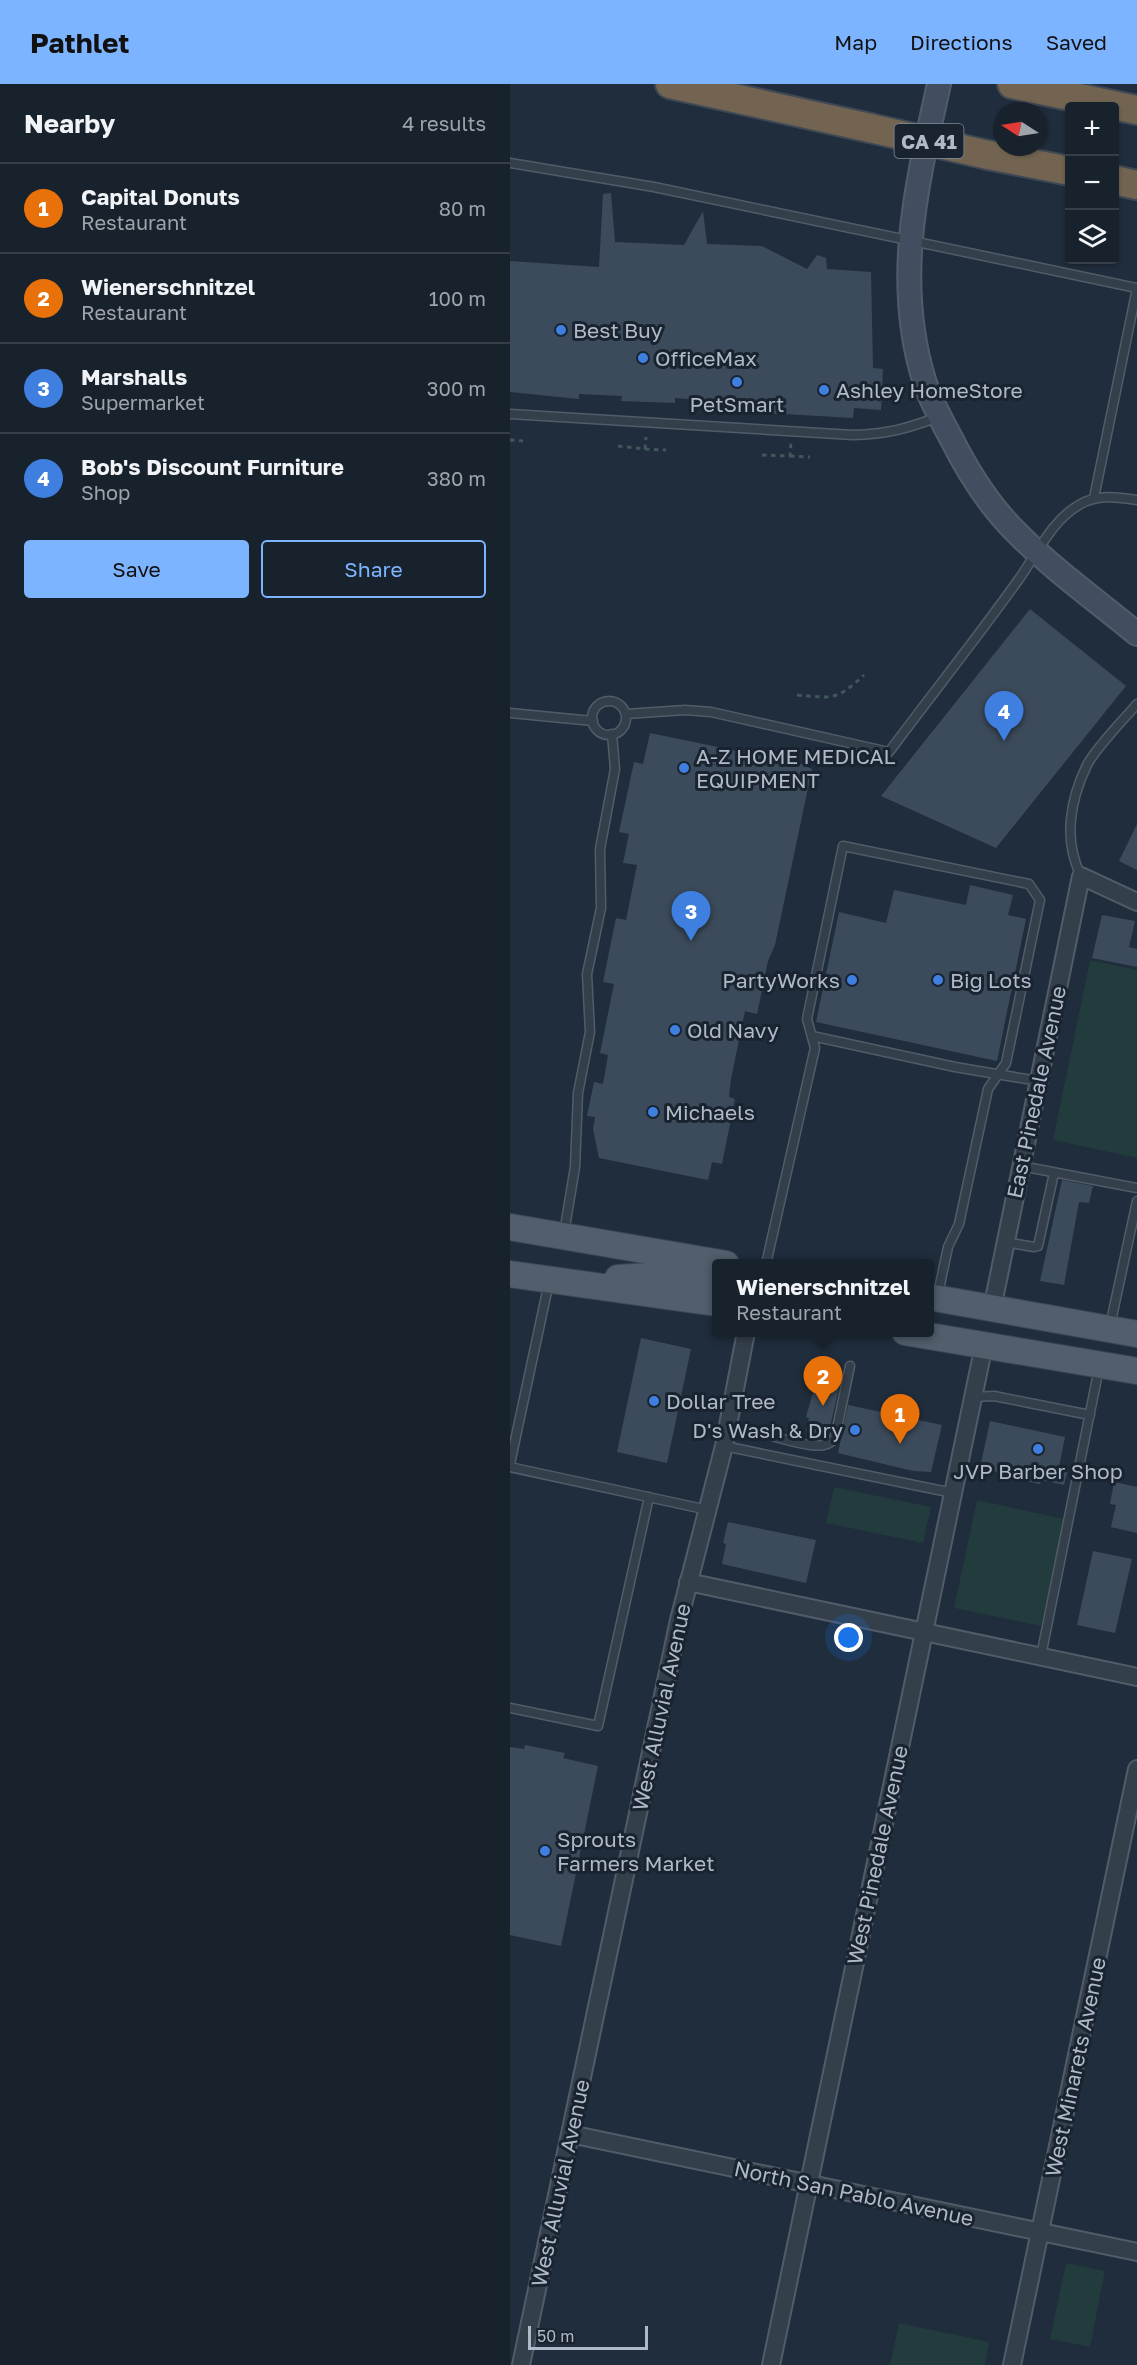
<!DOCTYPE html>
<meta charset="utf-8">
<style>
:root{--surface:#18222d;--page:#252f39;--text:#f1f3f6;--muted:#9fa4aa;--line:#363f49;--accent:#7db4ff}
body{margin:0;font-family:"Golos Text",sans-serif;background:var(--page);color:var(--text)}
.controls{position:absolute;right:18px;top:18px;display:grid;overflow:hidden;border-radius:6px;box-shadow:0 2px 4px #0004}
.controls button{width:54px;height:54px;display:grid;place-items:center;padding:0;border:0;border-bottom:2px solid var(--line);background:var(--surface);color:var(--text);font:30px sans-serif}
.compass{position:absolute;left:483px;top:18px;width:54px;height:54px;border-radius:50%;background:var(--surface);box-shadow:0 2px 4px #0004;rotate:282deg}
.scale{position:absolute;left:18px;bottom:15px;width:120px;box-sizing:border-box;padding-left:6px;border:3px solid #afb9c8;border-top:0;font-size:16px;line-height:21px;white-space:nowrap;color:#afb9c8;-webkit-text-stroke:4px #192430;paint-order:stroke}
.you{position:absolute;left:339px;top:1554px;width:21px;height:21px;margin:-15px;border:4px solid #fff;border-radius:50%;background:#1a73e8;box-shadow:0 0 0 9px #1a73e833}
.badge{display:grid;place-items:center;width:39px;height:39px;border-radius:50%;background:var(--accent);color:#fff;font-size:20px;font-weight:700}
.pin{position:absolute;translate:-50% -50px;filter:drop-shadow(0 2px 3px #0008)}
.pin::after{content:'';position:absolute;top:32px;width:21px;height:18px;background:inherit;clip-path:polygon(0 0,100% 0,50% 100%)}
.popup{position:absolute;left:202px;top:1175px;width:222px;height:78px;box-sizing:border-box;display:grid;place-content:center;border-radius:6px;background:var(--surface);filter:drop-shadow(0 2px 4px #0005);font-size:20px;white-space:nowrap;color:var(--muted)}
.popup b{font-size:22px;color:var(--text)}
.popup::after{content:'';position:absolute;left:50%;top:100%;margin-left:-12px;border:12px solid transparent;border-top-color:var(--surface)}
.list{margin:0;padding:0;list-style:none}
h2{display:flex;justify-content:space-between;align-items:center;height:78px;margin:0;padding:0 24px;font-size:26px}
h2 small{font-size:20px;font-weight:400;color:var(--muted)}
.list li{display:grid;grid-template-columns:39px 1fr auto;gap:18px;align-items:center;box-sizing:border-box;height:90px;padding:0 24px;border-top:2px solid var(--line)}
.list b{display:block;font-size:22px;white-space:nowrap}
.list p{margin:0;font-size:20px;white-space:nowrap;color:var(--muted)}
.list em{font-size:20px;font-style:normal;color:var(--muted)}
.actions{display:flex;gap:12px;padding:18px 24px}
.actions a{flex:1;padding:14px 0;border:2px solid var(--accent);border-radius:6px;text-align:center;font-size:21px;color:var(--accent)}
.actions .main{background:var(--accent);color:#111}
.icon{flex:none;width:33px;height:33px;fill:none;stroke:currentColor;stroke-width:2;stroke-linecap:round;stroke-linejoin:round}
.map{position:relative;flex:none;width:627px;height:2281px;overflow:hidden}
header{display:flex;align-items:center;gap:36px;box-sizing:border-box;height:84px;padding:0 30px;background:var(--accent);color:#111}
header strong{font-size:28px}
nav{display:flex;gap:33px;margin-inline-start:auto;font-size:21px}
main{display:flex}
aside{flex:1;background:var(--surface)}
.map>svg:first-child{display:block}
.green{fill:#223b3d}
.building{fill:#3c4b5b}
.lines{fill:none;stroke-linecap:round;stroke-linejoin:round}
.service-casing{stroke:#525c69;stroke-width:11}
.minor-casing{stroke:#525c69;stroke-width:20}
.secondary-casing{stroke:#525c69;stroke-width:26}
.primary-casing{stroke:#3d4855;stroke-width:28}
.motorway-casing{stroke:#3f4956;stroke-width:32}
.path{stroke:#40585a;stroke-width:3;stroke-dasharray:4.5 4.5;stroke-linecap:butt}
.service{stroke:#343f4c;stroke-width:8}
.minor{stroke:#343f4c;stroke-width:16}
.secondary{stroke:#424e5f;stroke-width:22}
.primary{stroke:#525e6c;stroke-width:26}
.motorway{stroke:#726450;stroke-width:28}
.motorway-bridge-casing{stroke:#3f4956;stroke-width:32;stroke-linecap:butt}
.motorway-bridge{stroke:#726450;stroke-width:28}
.shop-dot{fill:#3f7fe0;stroke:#192430;stroke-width:2}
.labels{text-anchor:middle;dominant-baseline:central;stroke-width:6;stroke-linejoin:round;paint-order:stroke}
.shield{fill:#192430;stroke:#828c9a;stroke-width:1.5}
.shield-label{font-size:20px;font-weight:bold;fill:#afb9c8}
.poi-label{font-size:21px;fill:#afb9c8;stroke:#192430;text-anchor:start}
.street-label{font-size:21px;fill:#afb9c8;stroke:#192430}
</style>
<header>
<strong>Pathlet</strong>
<nav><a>Map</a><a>Directions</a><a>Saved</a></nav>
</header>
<main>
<aside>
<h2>Nearby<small>4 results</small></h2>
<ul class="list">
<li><span class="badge" style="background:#e8710a">1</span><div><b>Capital Donuts</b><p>Restaurant</p></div><em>80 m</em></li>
<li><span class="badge" style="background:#e8710a">2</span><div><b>Wienerschnitzel</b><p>Restaurant</p></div><em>100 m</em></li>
<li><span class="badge" style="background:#3f7fe0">3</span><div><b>Marshalls</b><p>Supermarket</p></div><em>300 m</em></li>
<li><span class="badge" style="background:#3f7fe0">4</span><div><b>Bob's Discount Furniture</b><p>Shop</p></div><em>380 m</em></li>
</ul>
<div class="actions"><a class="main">Save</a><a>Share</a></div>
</aside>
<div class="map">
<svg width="627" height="2281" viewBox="0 0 627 2281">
<rect width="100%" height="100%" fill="#202d3c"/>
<path class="green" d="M580,876L627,886V1074L543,1056Z
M324,1403L421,1423L413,1459L316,1439Z
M467,1416L554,1435L531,1542L444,1524Z
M556,2179L595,2187L580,2263L540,2255Z
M389,2239L479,2258L475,2281H380Z"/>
<path class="building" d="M101,109L105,158L174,161L193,127L197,160L252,162L297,185L307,171L316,174L317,185L361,188L363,284L373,285L371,326L344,324L343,334L204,326L205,317L165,314V319L111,317L112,312L69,310V315L0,308V177L89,183L93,110Z
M520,525L616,602L486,764L371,712Z
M140,649L291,680L302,685L265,861L258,877L247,930L235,927L221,995L219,1013L225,1015L212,1080L202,1078L198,1096L89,1074L83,1045L85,1033L77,1032L84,998L93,1000L98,971L90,969L104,900L93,898L106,834L116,836L127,781L113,779L119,750L109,748L124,678L133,680Z
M627,740V786L609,777Z
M460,801L503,811L498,831L516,835L487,977L306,938L329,828L376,839L384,806L456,821Z
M592,831L625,837L619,863L627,865V883L582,874Z
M552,1096L583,1102L579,1119L569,1118L554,1201L530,1197Z
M131,1254L181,1265L157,1379L107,1368Z
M308,1291L331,1295L318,1352L296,1347L299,1334L296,1333Z
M338,1321L432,1341L421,1388L403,1387L328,1369Z
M480,1337L555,1353L549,1383L558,1385L554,1401L531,1396L530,1400L487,1392V1388L470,1384Z
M604,1398L627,1403V1449L601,1443L606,1421L600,1420Z
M218,1438L306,1456L296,1499L212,1480L216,1460L213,1459Z
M583,1467L622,1475L605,1549L567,1541Z
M15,1661L55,1669L53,1674L88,1682L51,1862L0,1851V1663L14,1665Z"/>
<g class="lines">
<g class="service-casing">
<path id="service" d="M0,79L144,103L627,204L584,414
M0,330L343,351C377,350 396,345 428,333
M82 634a17 17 0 1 1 34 0a17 17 0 1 1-34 0Z
M0,629L83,637
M116,630L175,626L201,628L379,668C422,610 467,554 509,495C527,470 541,437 569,421C586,410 608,413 627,416
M571,792C553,756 560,716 577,681C585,665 614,635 627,620
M302,952L445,983L528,997
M511,1082L627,1104
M54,1149L65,1083L68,1009L80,948L77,890L91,824L90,765L105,685L102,650
M495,1158L524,1163L528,1162L544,1089
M256,1180L305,964L297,935L333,762L519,800L530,816L496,979L478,1005L449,1140L438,1163L428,1210
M600,1242L627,1117
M463,1313L484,1312L580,1331
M265,1353C278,1356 313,1368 322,1357C324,1355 325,1352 326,1349L340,1282
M214,1362L443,1409
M0,1380L39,1198
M0,1383L198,1426
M531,1572L589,1284
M0,1624L88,1642L139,1413"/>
</g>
<g class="minor-casing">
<path id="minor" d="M482,1225L571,792L627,818
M178,1498L627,1593
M60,2050L627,2168
M11,2281L169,1536L214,1362L236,1248
M261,2281L474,1261
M502,2281L627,1685"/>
</g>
<g class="secondary-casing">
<path id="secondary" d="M429,0C407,100 383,195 414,296C420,316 431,335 441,354C458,388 478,420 505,447C542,485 586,516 627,550"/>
</g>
<g class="primary-casing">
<path id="primary" d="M0,1143L216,1180
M0,1190L206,1219
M108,1194L143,1192L206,1201
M419,1213L627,1250
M395,1248L627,1287"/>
</g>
<g class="motorway-casing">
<path id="motorway" d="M160,0L360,44
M502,0L627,26
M478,71L560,87
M604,96L627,101"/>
</g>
<path class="path" d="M0,356L13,357
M108,362L135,365L136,353
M135,365L156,366
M252,371L280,372L281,358
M280,372L300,373
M287,611C323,614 326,617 354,591"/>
<use href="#service" class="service"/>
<use href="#minor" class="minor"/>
<use href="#secondary" class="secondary"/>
<use href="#primary" class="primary"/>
<use href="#motorway" class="motorway"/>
<g class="motorway-bridge-casing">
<path id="motorway-bridge" d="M360,44L478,71"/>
</g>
<use href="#motorway-bridge" class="motorway-bridge"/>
</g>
<g class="shop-dot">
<circle cx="51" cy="246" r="6"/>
<circle cx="133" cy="274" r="6"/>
<circle cx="227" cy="298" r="6"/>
<circle cx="314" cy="306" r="6"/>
<circle cx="174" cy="684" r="6"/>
<circle cx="342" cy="896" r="6"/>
<circle cx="428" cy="896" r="6"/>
<circle cx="165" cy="946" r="6"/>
<circle cx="143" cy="1028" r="6"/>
<circle cx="144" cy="1317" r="6"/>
<circle cx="345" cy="1346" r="6"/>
<circle cx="528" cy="1365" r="6"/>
<circle cx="35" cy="1767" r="6"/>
</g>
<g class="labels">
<rect class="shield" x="384.5" y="40" width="69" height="34" rx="4.5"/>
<g class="shield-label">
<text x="419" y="57">CA 41</text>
</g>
<g class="poi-label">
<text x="63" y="246">Best Buy</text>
<text x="145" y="274">OfficeMax</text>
<text x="326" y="306">Ashley HomeStore</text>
<text x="227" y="320" text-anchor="middle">PetSmart</text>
<text x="186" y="672">A-Z HOME MEDICAL<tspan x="186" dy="24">EQUIPMENT</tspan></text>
<text x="330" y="896" text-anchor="end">PartyWorks</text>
<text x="440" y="896">Big Lots</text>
<text x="177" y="946">Old Navy</text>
<text x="155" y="1028">Michaels</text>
<text x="156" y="1317">Dollar Tree</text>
<text x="333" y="1346" text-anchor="end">D's Wash &amp; Dry</text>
<text x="528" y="1387" text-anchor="middle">JVP Barber Shop</text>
<text x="47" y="1755">Sprouts<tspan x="47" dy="24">Farmers Market</tspan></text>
</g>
<g class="street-label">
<text transform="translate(526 1008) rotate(-78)">East Pinedale Avenue</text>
<text transform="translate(151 1623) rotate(-78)">West Alluvial Avenue</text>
<text transform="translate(367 1771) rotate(-78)">West Pinedale Avenue</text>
<text transform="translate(565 1983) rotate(-78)">West Minarets Avenue</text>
<text transform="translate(50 2099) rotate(-78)">West Alluvial Avenue</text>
<text transform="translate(344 2109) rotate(12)">North San Pablo Avenue</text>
</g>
</g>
</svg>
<div class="controls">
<button>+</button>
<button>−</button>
<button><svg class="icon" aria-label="layers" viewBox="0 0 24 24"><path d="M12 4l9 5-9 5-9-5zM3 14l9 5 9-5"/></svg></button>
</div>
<svg class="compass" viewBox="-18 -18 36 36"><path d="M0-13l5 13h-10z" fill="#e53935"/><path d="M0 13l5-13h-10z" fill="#9fa4aa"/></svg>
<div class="scale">50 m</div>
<div class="you"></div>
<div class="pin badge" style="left:390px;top:1360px;background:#e8710a">1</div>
<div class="pin badge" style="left:313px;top:1322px;background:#e8710a">2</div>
<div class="popup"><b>Wienerschnitzel</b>Restaurant</div>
<div class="pin badge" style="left:181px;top:857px;background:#3f7fe0">3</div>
<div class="pin badge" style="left:494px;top:657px;background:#3f7fe0">4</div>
</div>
</main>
